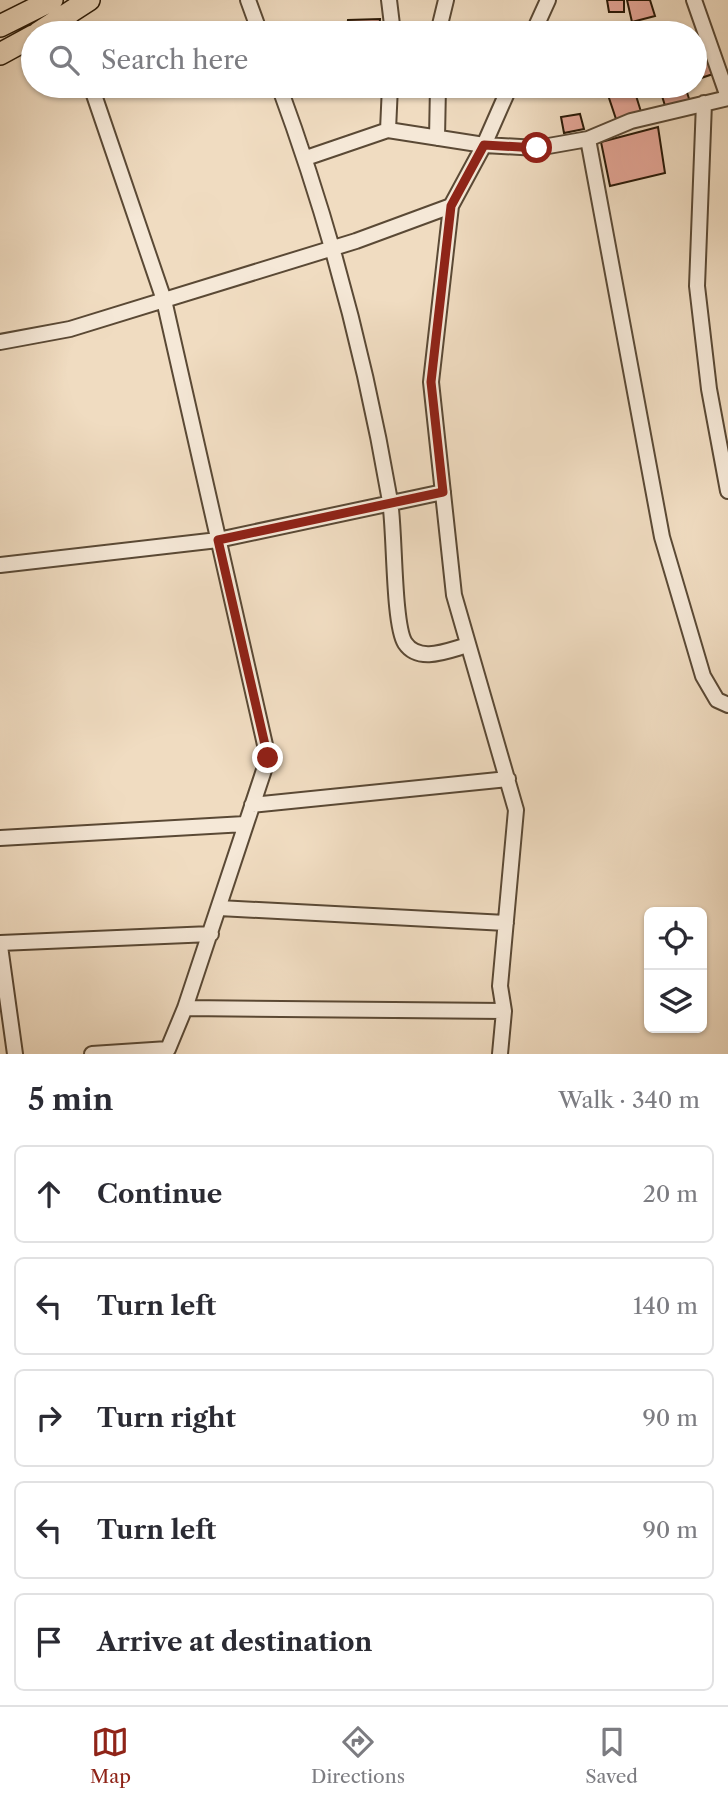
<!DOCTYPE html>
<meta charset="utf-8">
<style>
:root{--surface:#fff;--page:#f7f7f7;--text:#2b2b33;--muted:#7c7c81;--line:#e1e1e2;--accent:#8f2418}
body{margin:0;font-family:"Libre Caslon Text",serif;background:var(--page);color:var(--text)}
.controls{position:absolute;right:21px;bottom:21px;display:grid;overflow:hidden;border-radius:10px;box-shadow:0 2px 5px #0004}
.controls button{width:63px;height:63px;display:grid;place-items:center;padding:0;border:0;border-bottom:2px solid var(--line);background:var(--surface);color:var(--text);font:35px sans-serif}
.stop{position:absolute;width:21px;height:21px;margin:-16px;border:5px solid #8f2418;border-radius:50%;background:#fff}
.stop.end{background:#8f2418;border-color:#fff;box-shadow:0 2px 7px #0008}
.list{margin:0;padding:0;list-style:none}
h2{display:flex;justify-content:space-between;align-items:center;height:91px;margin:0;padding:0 28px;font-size:30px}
h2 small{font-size:23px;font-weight:400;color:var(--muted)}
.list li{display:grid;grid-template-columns:46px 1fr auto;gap:21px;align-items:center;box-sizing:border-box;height:98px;margin:0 14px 14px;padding:0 14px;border:2px solid var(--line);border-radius:10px}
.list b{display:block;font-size:26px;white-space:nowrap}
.list em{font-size:23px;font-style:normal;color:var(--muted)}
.icon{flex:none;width:38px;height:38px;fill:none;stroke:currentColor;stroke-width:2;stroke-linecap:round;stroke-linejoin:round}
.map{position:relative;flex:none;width:728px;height:1054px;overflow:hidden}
.search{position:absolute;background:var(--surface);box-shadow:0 2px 5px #0004;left:21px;right:21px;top:21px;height:77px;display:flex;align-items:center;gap:18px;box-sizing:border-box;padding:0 24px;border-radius:38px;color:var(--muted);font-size:26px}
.sheet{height:651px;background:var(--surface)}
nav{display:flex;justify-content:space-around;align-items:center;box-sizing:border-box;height:98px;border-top:2px solid var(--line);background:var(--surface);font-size:19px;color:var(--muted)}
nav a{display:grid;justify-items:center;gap:4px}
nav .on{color:var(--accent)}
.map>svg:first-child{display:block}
.building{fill:#e5a697;stroke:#281806;stroke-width:2}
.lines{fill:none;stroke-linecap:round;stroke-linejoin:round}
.street-casing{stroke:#5a4935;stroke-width:18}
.primary-casing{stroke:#281806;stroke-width:24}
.street{stroke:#f5e8d7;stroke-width:14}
.primary{stroke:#f0dcc1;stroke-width:21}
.route{stroke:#8f2418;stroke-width:9}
</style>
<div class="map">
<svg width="728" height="1054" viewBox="0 0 728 1054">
<rect width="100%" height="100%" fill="#f0dcc1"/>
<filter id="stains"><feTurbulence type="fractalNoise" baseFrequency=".00286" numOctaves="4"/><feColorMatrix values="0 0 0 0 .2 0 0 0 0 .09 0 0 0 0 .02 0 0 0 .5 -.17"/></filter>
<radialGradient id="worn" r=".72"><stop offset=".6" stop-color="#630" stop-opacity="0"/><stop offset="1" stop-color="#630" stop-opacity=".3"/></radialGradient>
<path class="building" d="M607,0H624V12H609Z
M627,0H650L655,16L632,22Z
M380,19L379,33H346L348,20Z
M704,48L713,74L695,80V51Z
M605,86H633L642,115L617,122Z
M659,86H685L690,102L666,109Z
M580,114L584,129L564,133L561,117Z
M658,127L665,173L610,186L601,142Z"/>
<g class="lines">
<g class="street-casing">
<path id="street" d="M248,0L260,33
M389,0L393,33
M694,0L728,97
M68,17L73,33
M438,33L446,0
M533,33L548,0
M91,86L164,300L268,758L185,1008L168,1049L92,1054
M279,86C328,219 366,361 390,501C395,530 393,624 405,643C419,664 449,650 468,645
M704,103L697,286L709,389L728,491
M388,130L390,86
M437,138L438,86
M588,139L662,537L703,676L717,700L728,705
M306,158L388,130L484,145L537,148L588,139L631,121L728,98
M451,206L431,382L454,595L516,810L500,986L504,1011L500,1054
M0,342L70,329L356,241L451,206L484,145L510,86
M0,565L218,540L443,492
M252,805L508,779
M0,838L245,824
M219,908L506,923
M0,943L211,934
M0,946L15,1054
M185,1008L504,1011"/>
</g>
<g class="primary-casing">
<path id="primary" d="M0,26L52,0
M38,33L89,0
M0,54L33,36"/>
</g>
<use href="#street" class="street"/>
<use href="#primary" class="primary"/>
</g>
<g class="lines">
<path class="route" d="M268,758L218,540L443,492L431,382L451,206L484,145L537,148"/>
</g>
<rect width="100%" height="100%" filter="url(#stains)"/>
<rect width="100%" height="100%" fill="url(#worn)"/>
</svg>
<div class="controls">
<button><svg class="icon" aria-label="locate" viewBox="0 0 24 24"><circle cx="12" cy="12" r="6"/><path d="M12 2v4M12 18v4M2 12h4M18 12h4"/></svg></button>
<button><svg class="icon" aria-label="layers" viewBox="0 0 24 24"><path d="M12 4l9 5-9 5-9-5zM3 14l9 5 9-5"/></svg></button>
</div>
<div class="stop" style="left:537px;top:148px"></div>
<div class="stop end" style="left:268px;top:758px"></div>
<div class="search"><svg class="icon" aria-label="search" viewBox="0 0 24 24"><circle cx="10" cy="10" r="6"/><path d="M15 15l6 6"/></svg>Search here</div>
</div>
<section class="sheet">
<h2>5 min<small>Walk · 340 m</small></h2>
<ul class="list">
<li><svg class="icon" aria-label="ahead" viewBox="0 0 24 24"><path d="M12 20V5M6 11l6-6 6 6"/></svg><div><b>Continue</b></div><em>20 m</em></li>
<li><svg class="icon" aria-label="left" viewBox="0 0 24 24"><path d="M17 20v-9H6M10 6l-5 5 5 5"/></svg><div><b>Turn left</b></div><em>140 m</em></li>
<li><svg class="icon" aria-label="right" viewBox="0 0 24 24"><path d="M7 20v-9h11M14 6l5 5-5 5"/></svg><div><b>Turn right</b></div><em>90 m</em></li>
<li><svg class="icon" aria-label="left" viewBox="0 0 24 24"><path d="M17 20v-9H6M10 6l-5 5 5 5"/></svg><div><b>Turn left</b></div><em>90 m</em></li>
<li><svg class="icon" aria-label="arrive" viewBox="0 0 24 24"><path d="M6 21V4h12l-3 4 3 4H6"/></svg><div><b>Arrive at destination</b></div></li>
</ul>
</section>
<nav>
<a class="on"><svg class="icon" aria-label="map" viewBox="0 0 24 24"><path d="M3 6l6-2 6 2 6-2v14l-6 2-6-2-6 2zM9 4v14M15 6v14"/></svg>Map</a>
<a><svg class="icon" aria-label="directions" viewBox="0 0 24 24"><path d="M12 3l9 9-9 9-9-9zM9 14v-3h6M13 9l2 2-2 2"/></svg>Directions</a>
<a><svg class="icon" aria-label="saved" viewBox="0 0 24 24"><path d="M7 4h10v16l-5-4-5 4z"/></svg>Saved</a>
</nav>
